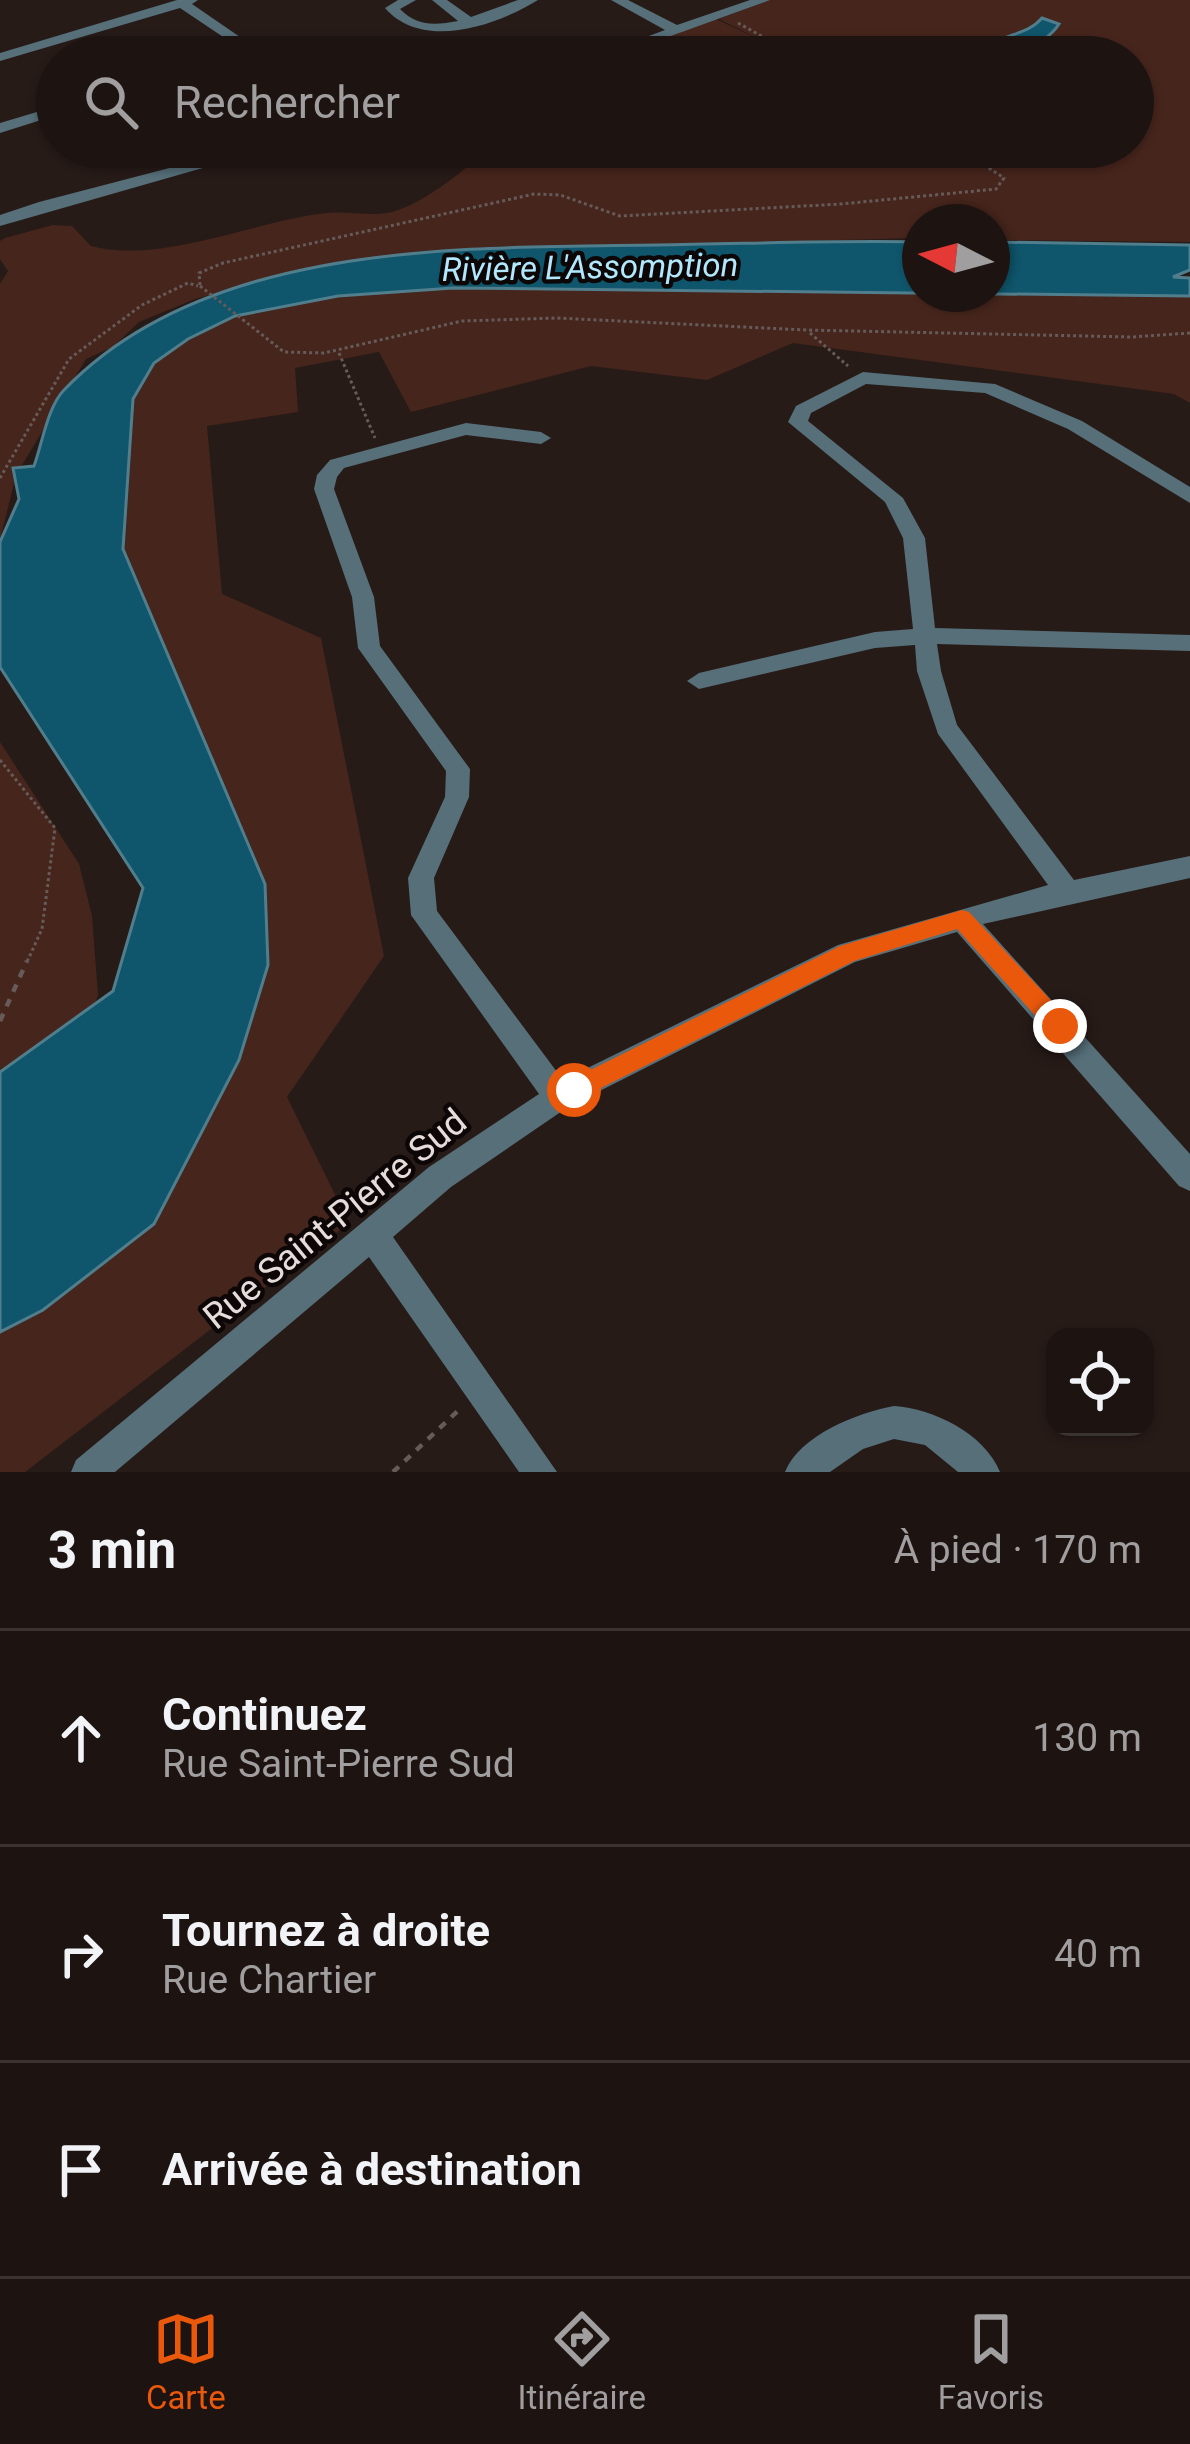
<!DOCTYPE html>
<html lang="fr">
<meta charset="utf-8">
<style>
:root{--surface:#1d1412;--page:#2a2120;--text:#f1f3f6;--muted:#a09e9f;--line:#3b3332;--accent:#ea580c}
body{margin:0;font-family:Roboto,sans-serif;background:var(--page);color:var(--text)}
.controls{position:absolute;right:36px;bottom:36px;display:grid;overflow:hidden;border-radius:24px;box-shadow:0 3px 9px #0004}
.controls button{width:108px;height:108px;display:grid;place-items:center;padding:0;border:0;border-bottom:3px solid var(--line);background:var(--surface);color:var(--text);font:60px sans-serif}
.compass{position:absolute;left:902px;top:204px;width:108px;height:108px;border-radius:50%;background:var(--surface);box-shadow:0 3px 9px #0004;rotate:276deg}
.stop{position:absolute;width:36px;height:36px;margin:-27px;border:9px solid #ea580c;border-radius:50%;background:#fff}
.stop.end{background:#ea580c;border-color:#fff;box-shadow:0 3px 12px #0008}
.list{margin:0;padding:0;list-style:none}
h2{display:flex;justify-content:space-between;align-items:center;height:156px;margin:0;padding:0 48px;font-size:51px}
h2 small{font-size:39px;font-weight:400;color:var(--muted)}
.list li{display:grid;grid-template-columns:78px 1fr auto;gap:36px;align-items:center;box-sizing:border-box;height:216px;padding:0 48px;border-top:3px solid var(--line)}
.list b{display:block;font-size:45px;white-space:nowrap}
.list p{margin:0;font-size:39px;white-space:nowrap;color:var(--muted)}
.list em{font-size:39px;font-style:normal;color:var(--muted)}
.icon{flex:none;width:66px;height:66px;fill:none;stroke:currentColor;stroke-width:2;stroke-linecap:round;stroke-linejoin:round}
.map{position:relative;flex:none;width:1190px;height:1472px;overflow:hidden}
.search{position:absolute;background:var(--surface);box-shadow:0 3px 9px #0004;left:36px;right:36px;top:36px;height:132px;display:flex;align-items:center;gap:30px;box-sizing:border-box;padding:0 42px;border-radius:66px;color:var(--muted);font-size:45px}
.sheet{height:804px;background:var(--surface)}
nav{display:flex;justify-content:space-around;align-items:center;box-sizing:border-box;height:168px;border-top:3px solid var(--line);background:var(--surface);font-size:33px;color:var(--muted)}
nav a{display:grid;justify-items:center;gap:6px}
nav .on{color:var(--accent)}
.map>svg:first-child{display:block}
.green{fill:#46251c}
.water{fill:#0f556b;stroke:#507e8d;stroke-width:3}
.lines{fill:none;stroke-linecap:round;stroke-linejoin:round}
.path-far1{stroke:#665b58;stroke-width:3;stroke-dasharray:3 3;stroke-linecap:butt}
.path{stroke:#665b58;stroke-width:4.5;stroke-dasharray:8 8;stroke-linecap:butt}
.minor{fill:#566f79;fill-rule:evenodd}
.route{fill:#ea580c}
.labels{text-anchor:middle;dominant-baseline:central;stroke-width:9;stroke-linejoin:round;paint-order:stroke}
.water-label{font-size:33px;font-style:italic;fill:#b2e8fe;stroke:#0c0706}
.near-street-label{font-size:36px;fill:#e6dddb;stroke:#0c0706}
</style>
<div class="map">
<svg width="1190" height="1472" viewBox="0 0 1190 1472">
<rect width="100%" height="100%" fill="#271b18"/>
<path class="green" d="M769,0H1190V242L992,240V222H920V238L420,251L396,260L284,276L195,299L139,322L113,347L86,359L16,475L0,540V284L8,271L0,259V241L5,238L53,225L72,226L91,246C158,265 258,220 327,213C349,211 371,217 392,212C426,202 459,174 485,152L482,147H1133V57H601L716,19L766,43L719,19Z
M453,288L1190,296V403L1174,394L793,343L707,380L591,366L411,412L379,352L295,368L298,412L207,426L222,594L321,638L384,956L287,1097L349,1223L25,1472H0V1332L43,1310L265,884L123,549L133,399L154,363L188,339L235,316L338,296Z
M0,742L79,864L92,916L98,995L80,1052L0,1116Z"/>
<path class="water" d="M1042,18L1059,24C1050,39 1034,43 1027,57L981,56C997,32 1025,38 1042,18Z
M920,242V294H992V242L1190,245V270L1173,277L1190,278V296L453,288L338,296L235,316L188,339L154,363L133,399L123,549L265,884L268,965L239,1060L154,1224L43,1310L0,1332V1072L113,991L143,888L0,667V542L19,499L13,468L34,466C42,444 48,406 64,390C208,240 464,248 657,245C744,244 832,240 920,242Z"/>
<g class="lines">
<path class="path-far1" d="M738,23L799,57
M200,285L199,273L223,263L534,194L560,195L620,216L841,204L996,189L1004,178L957,147
M200,286L284,352L324,353L462,321L557,318L806,330L1132,337L1190,333
M810,333L848,366
M339,353L375,438
M0,478L69,359L142,305L188,283L198,286
M0,760L55,828L42,929L26,964"/>
<path class="path" d="M0,1021L27,961
M393,1472L462,1407"/>
<path class="minor" d="M177,0H198L192,4L269,57H253L180,8L0,61V53Z
M398,0H416L400,9C417,27 436,25 458,21L432,0H447L471,17L518,0H538C496,26 422,51 385,8Z
M611,0H628L677,25L750,0H770L613,57H592L665,30Z
M57,106V115L0,133V123Z
M250,147H276L0,226V215L39,202Z
M863,372L995,384L1082,421L1190,487V503L1068,429L985,393L866,384L811,413L808,421L903,498L925,538L935,628L1190,635V651L937,644L941,671L957,725L1074,880L1190,856V878L983,924L1190,1154V1191L1179,1186L957,932L855,962L568,1107L451,1187L393,1237L557,1472H519L369,1257L115,1472H71L76,1460L429,1167L539,1094L411,915L408,878L445,797L446,771L358,648L352,597L314,489L317,475L330,460L466,423L541,432L551,438L541,444L466,435L344,468L337,477L334,489L374,597L380,646L470,769L469,797L434,878L437,911L563,1080L838,945L1048,885L938,734L917,671L915,645L875,648L699,689L687,681L699,673L875,632L913,629L903,538L885,502L788,422L796,406Z
M894,1406C934,1409 984,1433 1000,1472H958L925,1445L894,1439L863,1449L830,1472H785C800,1435 857,1413 894,1406Z"/>
</g>
<path class="route" d="M962,910L969,912L1068,1019V1033H1051L957,929L854,961L583,1097H566V1082L840,946Z"/>
<g class="labels">
<g class="water-label">
<text transform="translate(590 267) rotate(-1)">Rivière L'Assomption</text>
</g>
<g class="near-street-label">
<text transform="translate(335 1219) rotate(-39)">Rue Saint-Pierre Sud</text>
</g>
</g>
</svg>
<div class="controls">
<button><svg class="icon" aria-label="locate" viewBox="0 0 24 24"><circle cx="12" cy="12" r="6"/><path d="M12 2v4M12 18v4M2 12h4M18 12h4"/></svg></button>
</div>
<svg class="compass" viewBox="-18 -18 36 36"><path d="M0-13l5 13h-10z" fill="#e53935"/><path d="M0 13l5-13h-10z" fill="#a09e9f"/></svg>
<div class="stop" style="left:574px;top:1090px"></div>
<div class="stop end" style="left:1060px;top:1026px"></div>
<div class="search"><svg class="icon" aria-label="search" viewBox="0 0 24 24"><circle cx="10" cy="10" r="6"/><path d="M15 15l6 6"/></svg>Rechercher</div>
</div>
<section class="sheet">
<h2>3 min<small>À pied · 170 m</small></h2>
<ul class="list">
<li><svg class="icon" aria-label="ahead" viewBox="0 0 24 24"><path d="M12 20V5M6 11l6-6 6 6"/></svg><div><b>Continuez</b><p>Rue Saint-Pierre Sud</p></div><em>130 m</em></li>
<li><svg class="icon" aria-label="right" viewBox="0 0 24 24"><path d="M7 20v-9h11M14 6l5 5-5 5"/></svg><div><b>Tournez à droite</b><p>Rue Chartier</p></div><em>40 m</em></li>
<li><svg class="icon" aria-label="arrive" viewBox="0 0 24 24"><path d="M6 21V4h12l-3 4 3 4H6"/></svg><div><b>Arrivée à destination</b></div></li>
</ul>
</section>
<nav>
<a class="on"><svg class="icon" aria-label="map" viewBox="0 0 24 24"><path d="M3 6l6-2 6 2 6-2v14l-6 2-6-2-6 2zM9 4v14M15 6v14"/></svg>Carte</a>
<a><svg class="icon" aria-label="directions" viewBox="0 0 24 24"><path d="M12 3l9 9-9 9-9-9zM9 14v-3h6M13 9l2 2-2 2"/></svg>Itinéraire</a>
<a><svg class="icon" aria-label="saved" viewBox="0 0 24 24"><path d="M7 4h10v16l-5-4-5 4z"/></svg>Favoris</a>
</nav>
